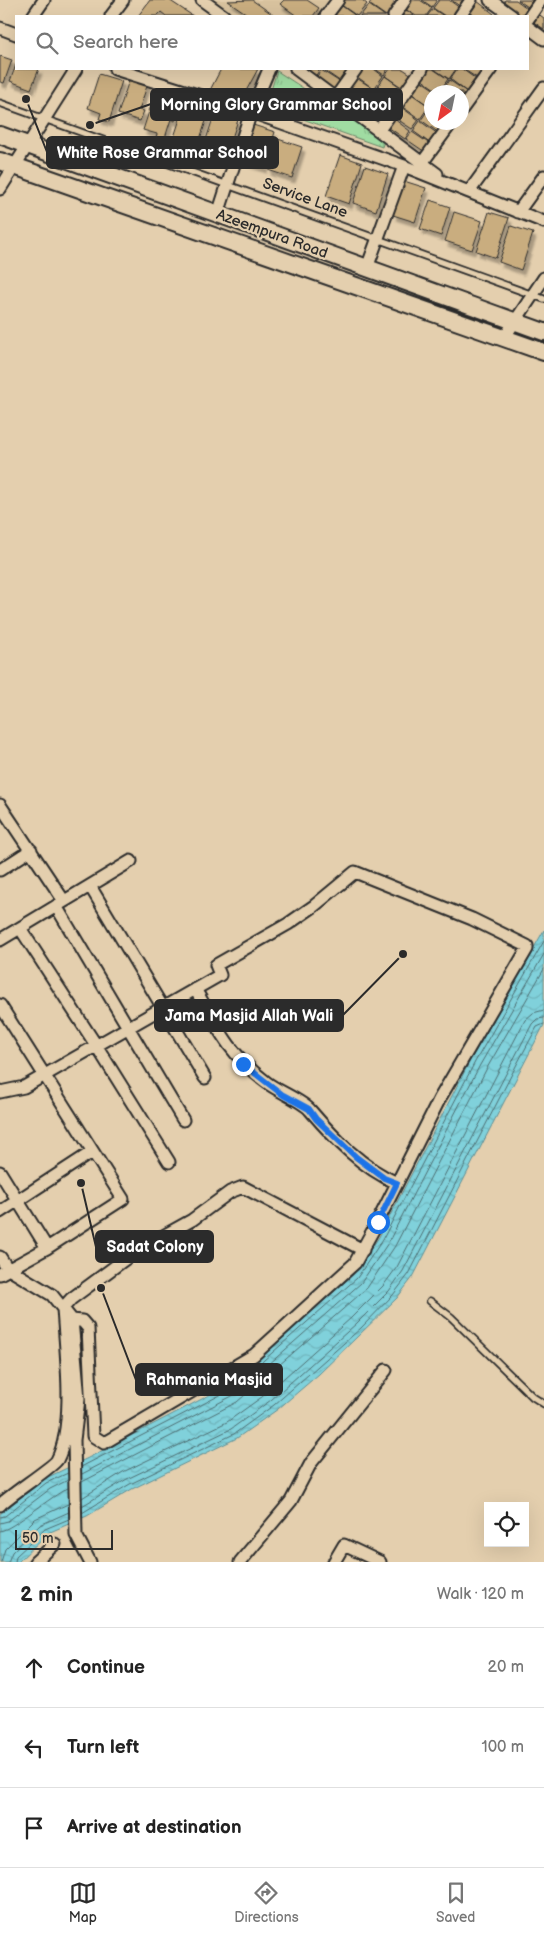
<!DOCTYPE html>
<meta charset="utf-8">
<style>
:root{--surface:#fff;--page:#f6f6f6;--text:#222;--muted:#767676;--line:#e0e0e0;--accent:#2b2b2b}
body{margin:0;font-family:"Balsamiq Sans",sans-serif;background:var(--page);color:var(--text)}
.controls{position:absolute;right:15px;bottom:15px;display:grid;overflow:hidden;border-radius:0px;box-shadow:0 5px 20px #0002}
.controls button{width:45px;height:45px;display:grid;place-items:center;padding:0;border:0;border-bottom:1px solid var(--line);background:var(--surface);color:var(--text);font:25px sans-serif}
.compass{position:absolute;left:424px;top:85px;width:45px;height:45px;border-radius:50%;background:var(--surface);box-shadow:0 5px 20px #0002;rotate:213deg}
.scale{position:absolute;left:15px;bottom:12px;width:98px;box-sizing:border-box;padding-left:5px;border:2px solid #2b2b2b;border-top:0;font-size:14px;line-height:18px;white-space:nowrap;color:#2b2b2b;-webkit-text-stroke:4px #e4cfae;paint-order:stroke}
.stop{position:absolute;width:15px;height:15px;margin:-11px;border:4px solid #1a73e8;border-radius:50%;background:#fff}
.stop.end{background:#1a73e8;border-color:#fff;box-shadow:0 1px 5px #0008}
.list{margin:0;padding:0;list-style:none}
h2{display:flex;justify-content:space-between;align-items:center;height:65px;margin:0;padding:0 20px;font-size:21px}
h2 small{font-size:16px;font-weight:400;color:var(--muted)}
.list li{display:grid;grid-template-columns:32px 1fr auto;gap:15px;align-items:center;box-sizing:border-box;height:80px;padding:0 20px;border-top:1px solid var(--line)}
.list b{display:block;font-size:19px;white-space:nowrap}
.list em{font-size:16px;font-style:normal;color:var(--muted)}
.icon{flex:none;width:28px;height:28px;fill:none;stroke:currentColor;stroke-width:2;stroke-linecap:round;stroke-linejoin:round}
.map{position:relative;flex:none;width:544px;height:1562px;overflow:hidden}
.search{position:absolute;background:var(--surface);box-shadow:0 5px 20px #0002;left:15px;right:15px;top:15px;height:55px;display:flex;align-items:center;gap:12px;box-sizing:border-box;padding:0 18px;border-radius:0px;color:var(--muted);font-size:19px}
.sheet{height:305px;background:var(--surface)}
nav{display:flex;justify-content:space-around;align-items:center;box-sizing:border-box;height:70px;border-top:1px solid var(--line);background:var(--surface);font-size:14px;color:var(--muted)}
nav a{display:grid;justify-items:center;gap:2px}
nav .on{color:var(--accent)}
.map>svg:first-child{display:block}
.built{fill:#d8c29e}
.grass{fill:url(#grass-tufts);stroke:#668466}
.water{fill:url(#water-waves);stroke:#5e8f95}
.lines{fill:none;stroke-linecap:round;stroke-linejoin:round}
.shore{stroke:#4d6d71;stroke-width:1}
.building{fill:#c9ad7f;stroke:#2b2b2b;filter:url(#shadow)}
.service-casing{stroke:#2b2b2b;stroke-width:9}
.minor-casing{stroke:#2b2b2b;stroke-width:15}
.secondary-casing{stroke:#2b2b2b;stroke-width:20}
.service{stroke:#e4cfae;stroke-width:5.5}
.minor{stroke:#e4cfae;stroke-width:11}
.secondary{stroke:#e4cfae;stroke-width:16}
.route{stroke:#1a73e8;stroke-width:6}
.labels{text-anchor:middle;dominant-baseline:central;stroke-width:4.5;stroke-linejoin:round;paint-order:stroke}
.street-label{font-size:15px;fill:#2b2b2b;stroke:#e4cfae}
.leader{fill:none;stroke:#2b2b2b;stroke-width:2}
.callout-dot{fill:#2b2b2b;stroke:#e4cfae;stroke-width:2}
.callout{fill:#2b2b2b;stroke:#2b2b2b;stroke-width:2}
.callout-label{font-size:16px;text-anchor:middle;font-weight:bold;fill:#fff}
</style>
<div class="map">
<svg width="544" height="1562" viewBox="0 0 544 1562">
<defs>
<pattern id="grass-tufts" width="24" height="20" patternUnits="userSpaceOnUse" patternTransform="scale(1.25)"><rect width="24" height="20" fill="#a0dca2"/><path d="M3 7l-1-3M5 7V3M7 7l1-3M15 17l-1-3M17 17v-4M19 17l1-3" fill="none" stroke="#8abd8c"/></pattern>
<pattern id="water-waves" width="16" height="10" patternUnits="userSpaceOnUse" patternTransform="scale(1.25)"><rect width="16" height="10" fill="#80d1db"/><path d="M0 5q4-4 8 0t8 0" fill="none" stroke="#6fb4bc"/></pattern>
<filter id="shadow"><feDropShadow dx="3" dy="5" stdDeviation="1" flood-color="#0004"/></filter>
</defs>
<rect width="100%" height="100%" fill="#e4cfae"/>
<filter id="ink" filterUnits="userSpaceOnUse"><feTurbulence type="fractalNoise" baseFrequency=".02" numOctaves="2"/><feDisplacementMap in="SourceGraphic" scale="10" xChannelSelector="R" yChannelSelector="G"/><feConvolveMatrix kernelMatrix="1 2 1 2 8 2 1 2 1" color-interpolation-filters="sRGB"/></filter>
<g filter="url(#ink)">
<path class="built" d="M213,0H333L321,16H235Z"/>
<path class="grass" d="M277,71L384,141L382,147L266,106Z"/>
<path class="water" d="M544,930V1025L413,1277L397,1298L319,1374L278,1409L237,1438L132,1489L87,1516L48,1533L18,1562H0V1514L44,1479L88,1458L227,1386L353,1275L379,1237L471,1059Z"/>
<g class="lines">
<path class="shore" d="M81,1467L230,1390L357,1278L383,1239L475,1062L544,941
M82,1474L234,1395L361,1283L388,1243L480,1065L544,954
M82,1482L237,1402L367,1288L395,1246L487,1068L544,969
M82,1498L123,1472L227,1422L266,1394L351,1318L383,1286L397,1267L525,1020L533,1013L544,1010
M82,1506L127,1479L231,1429L271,1400L357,1323L389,1291L403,1271L532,1024L537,1019L544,1018
M82,1513L130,1484L234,1434L274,1405L361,1328L393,1295L409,1274L517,1064L537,1027L544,1024
M0,1517L5,1516L46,1483L68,1473
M0,1523L8,1521L50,1489L68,1480
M0,1531C12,1530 51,1496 68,1488
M1,1562L5,1549L35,1519L68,1504
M8,1562L12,1552L40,1525L69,1512
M15,1562L16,1556L45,1529L69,1519"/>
</g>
<path class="building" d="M150,0H169L193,16H166L161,12L157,16H138Z
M252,0L275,16H250L228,1Z
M284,0H307L319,8L313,16H297L280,4Z
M343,0H362L367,4L357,16L340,4Z
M372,0H391L396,4L386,16L369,4Z
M411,0H420L432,8L426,16H416L405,9Z
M422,0H437L432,7Z
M439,0H449L460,8L454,16H445L433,8Z
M451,0H466L461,7Z
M505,0H516L527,8L521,16L503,3Z
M518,0H533L528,7Z
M477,1L494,14L492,16H476L469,12Z
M339,4L356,16H331Z
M369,5L385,16H360Z
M405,9L414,16H400Z
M433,9L444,16H427Z
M537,13L544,18V29L532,21Z
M0,56L12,60L4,83L0,82Z
M16,65V69H39L31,89L10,81Z
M221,69H258L240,102L208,94Z
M303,69H320L315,77Z
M322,69H344L348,72L341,82Z
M361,69H374L383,76L374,89L356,76Z
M375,69H388L384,75Z
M390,69H403L412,75L403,88L385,76Z
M428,69H433L448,79L439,92L421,79Z
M434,69H456L449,79Z
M457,69H462L476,79L467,92L450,79Z
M463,69H484L477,78Z
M321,70L340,82L334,91L316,78Z
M99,74L122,81L109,122L99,119L101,113L88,108Z
M385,76L403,89L394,102L376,89Z
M130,77L148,83L139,110L144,111L140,121L118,114Z
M355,77L374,89L367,99L349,86Z
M420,80L438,92H432L429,106L411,93Z
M449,80L467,92L462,100V92H441Z
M349,88L365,100L360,108L343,96Z
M156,90L182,98L175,121L171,119L164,141L156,138L157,134L143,130Z
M410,93L429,106L420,119L401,106Z
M186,101L210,109L196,151L172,143Z
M367,101L385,114L379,122L361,109Z
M401,107L419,120L412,129L394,117Z
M430,107L432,122H446L439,133L421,120Z
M215,112L238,120L226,156L203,149Z
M394,119L410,131L405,139L388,127Z
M420,121L438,134L431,144L413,131Z
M250,124L275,132L264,168L239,160Z
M412,132L430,144L425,152L406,139Z
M278,139L302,147L292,178L268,170Z
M340,155L362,163L349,204L326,196Z
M365,166L388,174L376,211L353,203Z
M404,181L426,188L415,222L393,215Z
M430,200L450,207L441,236L420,229Z
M454,212L482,221L472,250L445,241Z
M489,212L509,218L496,258L476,251Z
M511,226L533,233L521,270L499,262Z"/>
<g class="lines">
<g class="service-casing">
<path id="service" d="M0,103L544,299
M430,1301L451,1317L533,1397L544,1404"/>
</g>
<g class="minor-casing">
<path id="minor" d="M202,0L224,16
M490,0L512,16
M33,16L44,0
M111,16L123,0
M326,16L338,0
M394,16L405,0
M460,16L471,0
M528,19L541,0
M528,27L544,39
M0,28L16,34
M115,69L251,112L404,166L544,222
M296,69L437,174
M336,97L356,69
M462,109L491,69
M379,130L422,69
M422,163L452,122
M0,189L76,69
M469,192L544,88
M518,212L544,176
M218,214L251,112L269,69
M367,268L404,166
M504,338L544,278
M0,805L64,901
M0,870L31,850
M90,886L205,1078
M56,906L183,1120
M20,928L96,1045L169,1162
M0,940L131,861
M195,989C217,1027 230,1055 266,1082C277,1091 303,1101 310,1110C334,1138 362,1168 397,1183
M0,1005L123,1199L47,1248L0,1274
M0,1092L24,1087L220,975L216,965L288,924L314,906L355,872L472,919L527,946V949L440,1098L378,1221L355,1263L254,1355L104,1443L93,1436L88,1328L82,1321L72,1320
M0,1172L47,1248
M0,1212L92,1152
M0,1257L7,1268L52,1295L72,1320L79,1399L74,1440L76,1535L90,1562
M0,1505C10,1495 54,1466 57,1460C76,1424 65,1348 63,1308L71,1299L136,1251L192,1220L230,1192L243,1187L363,1250
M35,1562L55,1544
M240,1562L291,1501L311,1463L386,1370
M334,1562L344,1545L380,1562"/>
</g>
<g class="secondary-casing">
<path id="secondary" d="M0,135L544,332
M0,161L544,352"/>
</g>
<use href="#service" class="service"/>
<use href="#minor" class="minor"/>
<use href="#secondary" class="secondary"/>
</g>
</g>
<g class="lines" filter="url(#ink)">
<path class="route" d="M243,1064L283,1095L309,1109L316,1119L356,1157L384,1178L397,1183L378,1222"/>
</g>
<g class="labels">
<g class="street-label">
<text transform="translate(305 198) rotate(20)">Service Lane</text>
<text transform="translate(272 234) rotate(20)">Azeempura Road</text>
</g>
</g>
<path class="leader" d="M90 125L151 104M26 99L47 152M403 954L343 1015M81 1183L96 1247M101 1288L136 1380"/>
<g class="callout-dot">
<circle cx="90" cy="125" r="5"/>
<circle cx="26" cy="99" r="5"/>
<circle cx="403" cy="954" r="5"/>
<circle cx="81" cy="1183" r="5"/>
<circle cx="101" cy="1288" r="5"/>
</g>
<g class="callout">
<rect x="151" y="89" width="251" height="31" rx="5"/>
<rect x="47" y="137" width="231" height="31" rx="5"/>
<rect x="155" y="1000" width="188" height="31" rx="5"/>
<rect x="96" y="1231" width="117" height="31" rx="5"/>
<rect x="136" y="1364" width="146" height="31" rx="5"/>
</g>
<g class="callout-label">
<text x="276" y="110">Morning Glory Grammar School</text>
<text x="162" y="158">White Rose Grammar School</text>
<text x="249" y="1021">Jama Masjid Allah Wali</text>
<text x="155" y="1252">Sadat Colony</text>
<text x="209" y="1385">Rahmania Masjid</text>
</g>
</svg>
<div class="controls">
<button><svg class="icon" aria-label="locate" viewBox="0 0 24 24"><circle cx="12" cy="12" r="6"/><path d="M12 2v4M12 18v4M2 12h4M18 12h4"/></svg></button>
</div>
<svg class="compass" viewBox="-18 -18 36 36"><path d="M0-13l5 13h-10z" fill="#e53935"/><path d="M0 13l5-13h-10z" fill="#767676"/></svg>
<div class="scale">50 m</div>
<div class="stop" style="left:378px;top:1222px"></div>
<div class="stop end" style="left:243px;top:1064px"></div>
<div class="search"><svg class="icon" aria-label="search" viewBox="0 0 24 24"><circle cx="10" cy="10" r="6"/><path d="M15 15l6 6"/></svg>Search here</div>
</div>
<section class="sheet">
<h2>2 min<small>Walk · 120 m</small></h2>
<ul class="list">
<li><svg class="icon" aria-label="ahead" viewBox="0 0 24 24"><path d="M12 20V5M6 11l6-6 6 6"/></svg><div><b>Continue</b></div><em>20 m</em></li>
<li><svg class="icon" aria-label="left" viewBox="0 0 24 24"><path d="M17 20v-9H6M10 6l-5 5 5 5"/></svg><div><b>Turn left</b></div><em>100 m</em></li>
<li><svg class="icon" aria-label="arrive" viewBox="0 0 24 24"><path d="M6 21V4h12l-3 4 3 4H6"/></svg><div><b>Arrive at destination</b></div></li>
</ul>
</section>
<nav>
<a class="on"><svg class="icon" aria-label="map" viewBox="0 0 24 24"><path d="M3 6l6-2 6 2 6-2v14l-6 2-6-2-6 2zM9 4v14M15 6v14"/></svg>Map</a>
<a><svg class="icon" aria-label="directions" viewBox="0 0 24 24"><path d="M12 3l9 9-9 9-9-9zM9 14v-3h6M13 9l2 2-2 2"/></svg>Directions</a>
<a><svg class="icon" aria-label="saved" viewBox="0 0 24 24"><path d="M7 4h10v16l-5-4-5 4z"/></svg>Saved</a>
</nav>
